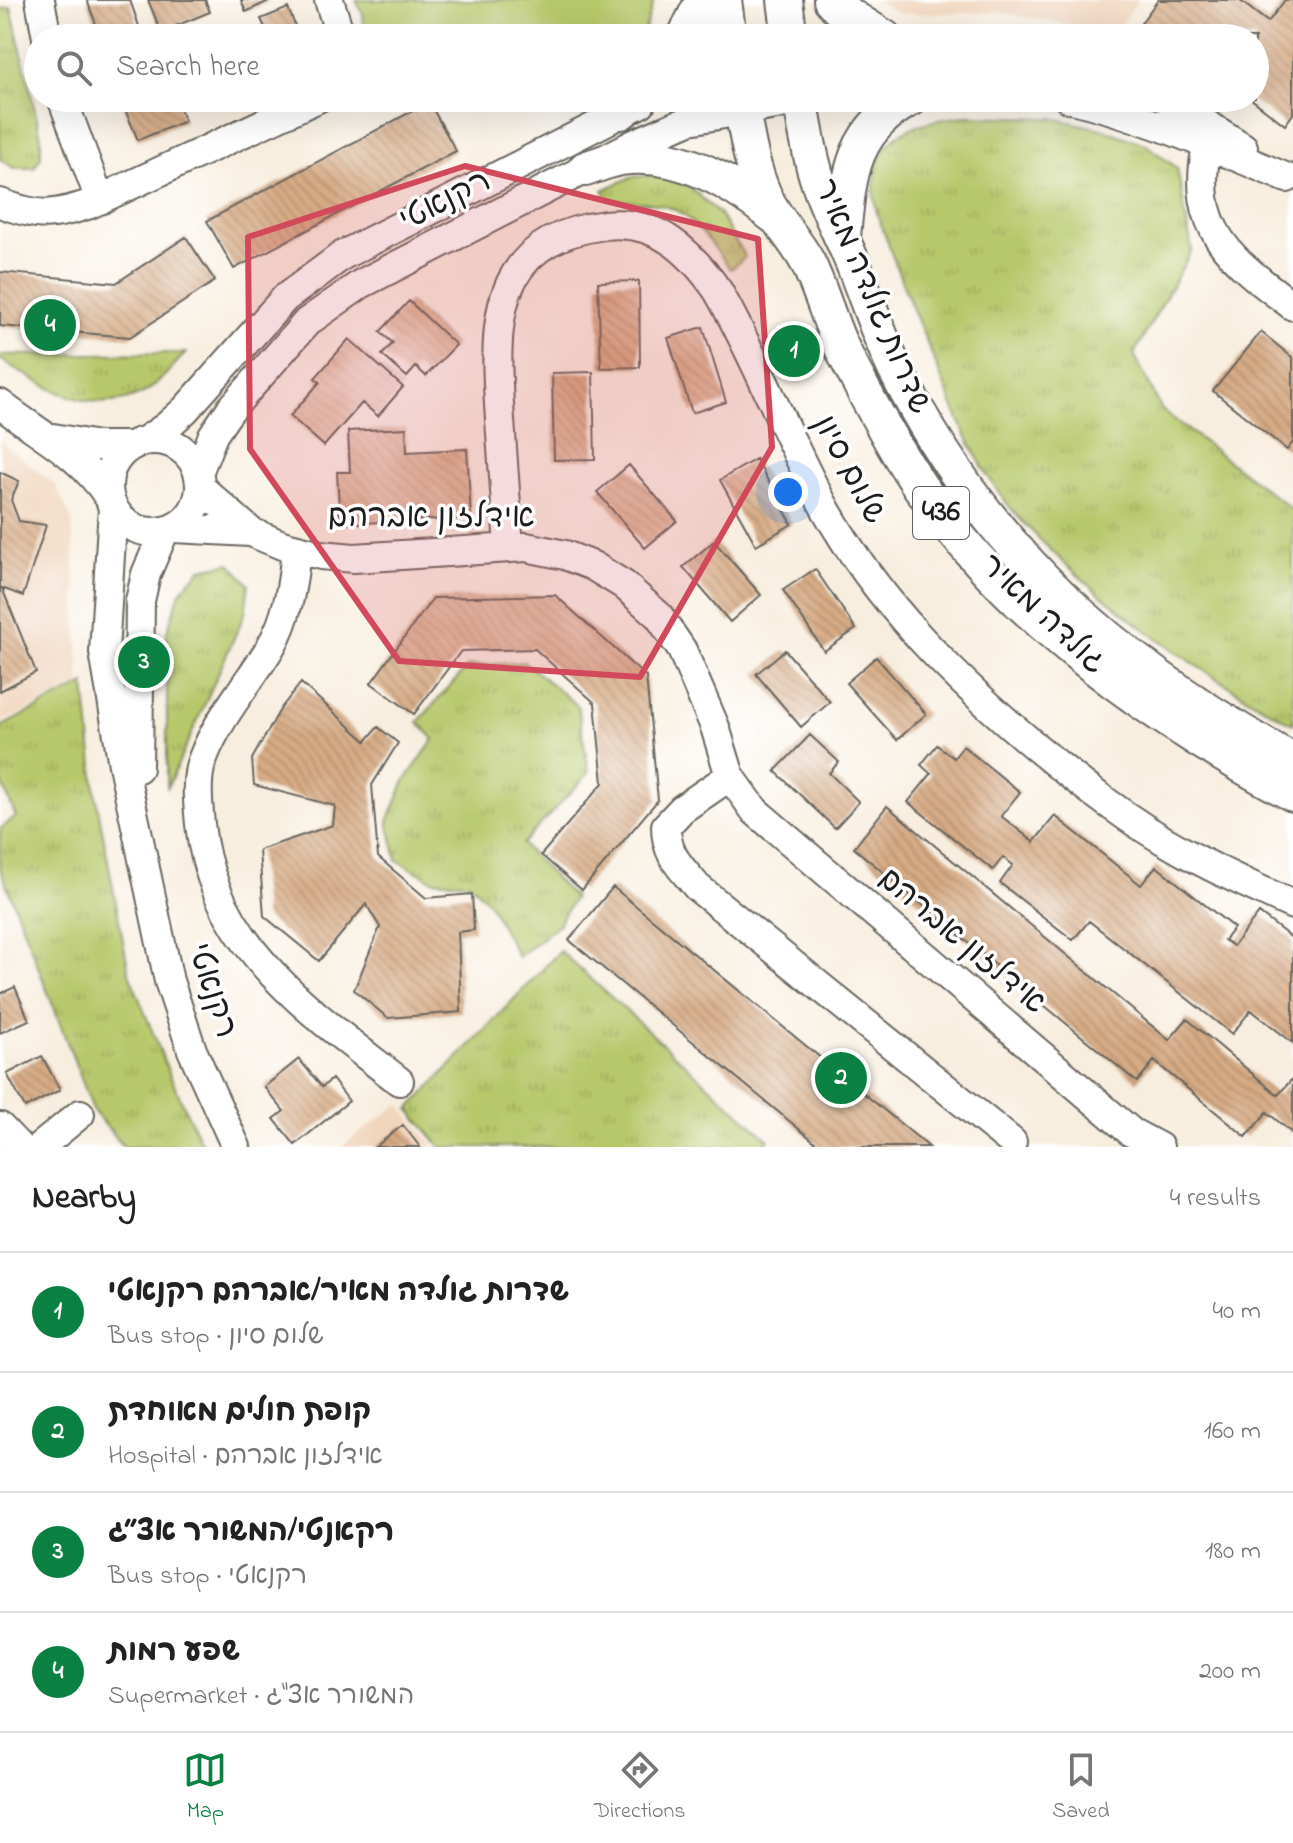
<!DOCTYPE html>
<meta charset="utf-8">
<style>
:root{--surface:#fff;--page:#f2f2f2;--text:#222;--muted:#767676;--line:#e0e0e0;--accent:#0b8043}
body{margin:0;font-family:"Indie Flower","Playpen Sans Hebrew",sans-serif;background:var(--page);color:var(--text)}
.you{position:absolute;left:788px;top:492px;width:28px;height:28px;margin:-20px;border:6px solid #fff;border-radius:50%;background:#1a73e8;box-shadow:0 0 0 12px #1a73e833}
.badge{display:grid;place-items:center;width:52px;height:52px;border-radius:50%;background:var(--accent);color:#fff;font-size:26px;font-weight:700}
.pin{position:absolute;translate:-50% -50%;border:4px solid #fff;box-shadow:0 2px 8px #0006}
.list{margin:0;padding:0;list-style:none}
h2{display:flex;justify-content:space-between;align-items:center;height:104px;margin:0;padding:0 32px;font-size:34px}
h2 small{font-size:26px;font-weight:400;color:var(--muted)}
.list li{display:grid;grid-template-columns:52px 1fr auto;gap:24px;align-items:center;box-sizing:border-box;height:120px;padding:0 32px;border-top:2px solid var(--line)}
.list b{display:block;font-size:30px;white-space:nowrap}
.list p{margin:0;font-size:26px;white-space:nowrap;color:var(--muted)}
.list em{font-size:26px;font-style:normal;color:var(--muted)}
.icon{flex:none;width:44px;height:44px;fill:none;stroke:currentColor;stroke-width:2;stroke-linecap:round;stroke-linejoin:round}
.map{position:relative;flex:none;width:1293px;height:1147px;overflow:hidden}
.search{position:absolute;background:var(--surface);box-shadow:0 8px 32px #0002;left:24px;right:24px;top:24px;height:88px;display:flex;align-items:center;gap:20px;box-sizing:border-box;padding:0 28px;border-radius:44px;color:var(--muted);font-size:30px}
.sheet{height:584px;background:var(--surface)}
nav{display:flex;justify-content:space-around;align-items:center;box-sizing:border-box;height:112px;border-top:2px solid var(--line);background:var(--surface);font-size:22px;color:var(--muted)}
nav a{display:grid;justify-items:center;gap:4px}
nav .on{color:var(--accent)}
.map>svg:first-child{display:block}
.built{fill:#f1d5bd}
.green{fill:#b7c86b;stroke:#6a7244;stroke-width:2}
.park{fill:url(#park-tufts);stroke:#6a7244;stroke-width:2}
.building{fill:url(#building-back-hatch)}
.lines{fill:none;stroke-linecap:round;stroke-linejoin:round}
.minor-casing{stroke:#696660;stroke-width:32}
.major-casing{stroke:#696660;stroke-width:38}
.minor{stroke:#fff;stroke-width:28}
.major{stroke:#fff;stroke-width:34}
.marked{fill:#d1495b;fill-opacity:0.2;stroke:#d1495b;stroke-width:6;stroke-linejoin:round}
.labels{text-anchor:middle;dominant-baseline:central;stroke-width:7;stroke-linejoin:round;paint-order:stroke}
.shield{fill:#fff;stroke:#606060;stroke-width:2}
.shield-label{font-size:30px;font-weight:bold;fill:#1c1c1c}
.street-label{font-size:32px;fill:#1c1c1c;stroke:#fff}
</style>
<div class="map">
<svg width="1293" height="1147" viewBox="0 0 1293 1147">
<defs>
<pattern id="park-tufts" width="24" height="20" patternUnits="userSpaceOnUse" patternTransform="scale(2)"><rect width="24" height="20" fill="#b7c86b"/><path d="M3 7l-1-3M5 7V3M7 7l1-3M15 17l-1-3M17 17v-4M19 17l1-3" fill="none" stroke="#9dab5c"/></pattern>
<pattern id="building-back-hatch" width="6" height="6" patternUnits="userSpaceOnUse" patternTransform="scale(2)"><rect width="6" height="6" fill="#d6aa84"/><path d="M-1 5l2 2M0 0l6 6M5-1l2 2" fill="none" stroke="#b79271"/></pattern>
</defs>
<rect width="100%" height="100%" fill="#fff"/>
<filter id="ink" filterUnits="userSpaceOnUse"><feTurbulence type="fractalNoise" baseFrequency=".0125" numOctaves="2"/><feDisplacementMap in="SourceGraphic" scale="16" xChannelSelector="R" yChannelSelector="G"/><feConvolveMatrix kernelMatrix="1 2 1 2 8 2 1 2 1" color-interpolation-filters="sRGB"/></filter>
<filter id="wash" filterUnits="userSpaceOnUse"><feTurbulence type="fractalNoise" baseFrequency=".006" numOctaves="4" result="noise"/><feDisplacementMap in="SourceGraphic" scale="32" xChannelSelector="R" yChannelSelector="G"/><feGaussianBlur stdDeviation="1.8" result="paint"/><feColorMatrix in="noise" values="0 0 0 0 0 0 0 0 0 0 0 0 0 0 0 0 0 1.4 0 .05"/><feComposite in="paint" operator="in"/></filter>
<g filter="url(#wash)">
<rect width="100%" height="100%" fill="#f8eedf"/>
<path class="built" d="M875,0H1138L1112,37L1056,22L997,12L900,14Z
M0,441L55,485L72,521L80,684L0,723Z
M399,1104L434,1147H341Z"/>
<path class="green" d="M356,0H654L644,33L638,38H365L363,14Z"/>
<path class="park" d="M11,7L41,137V157L34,168H14L0,159V9Z
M967,116L1052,118L1102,129L1145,144L1177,168L1192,250L1134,354L1162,410L1293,510V724C1194,669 1100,604 1022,521C973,469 950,397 923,333C910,303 898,274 888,243C884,232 878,220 876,208C872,192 874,169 881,155C897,124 937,119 967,116Z
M656,175L689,186L720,215L745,257L731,269C714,249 698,220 673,209C655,201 630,202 610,200L603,190L631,177Z
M186,353C173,365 160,384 145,392C92,420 44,386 0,359V355Z
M230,563L249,584L245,613L167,789V632L180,592L201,569Z
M524,662L578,706L589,773L522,844L574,898L557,926L518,957L489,903L470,883L432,880L397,860L388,821L405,781L434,739L418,722L468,666Z
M85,684L96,797L129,973L171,1078L203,1147H124L94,1112L0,868V829L16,817L0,778V727Z
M560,951L769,1140L762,1147H441L409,1109Z"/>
<g id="blocks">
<path class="building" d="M87,0H130L143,38H101Z
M148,0H205L210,12L161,32Z
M241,0H271L246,12Z
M1158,0H1239L1268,22L1285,0H1293V114L1285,125L1250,98H1255V38H1160L1141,23Z
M288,8L300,38H270L261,19Z
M120,98H175L185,121L138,140Z
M429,102L456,151L234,269L207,221Z
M186,237L215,281L130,337L0,326V272L116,283Z
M639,281L640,367L601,368L598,282Z
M409,301L456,345L426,376L416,367L407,377L382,355L393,343L380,332Z
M703,327L726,402L692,413L668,338Z
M1261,332L1293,358V442L1287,450L1213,391Z
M349,339L403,387L378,416L362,403L324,446L290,416L320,382L315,378Z
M593,372L595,459L554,460L552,373Z
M406,428L407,452L467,449L471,518L340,524L337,472H350L348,431Z
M756,459L792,524L756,545L720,480Z
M629,465L677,521L645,548L597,492Z
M0,472L19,481L11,500L19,521L46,525L23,596L2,588L36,672L0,691Z
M714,541L761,595L730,622L683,567Z
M815,569L856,629L824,651L783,590Z
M555,595L646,677L658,800L582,890L541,855L603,783L595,703L535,649L461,651L414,714L371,683L433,598Z
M785,650L830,702L801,727L756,674Z
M876,657L926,714L897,740L846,683Z
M301,683L366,741L378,727L398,743L372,785L378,857L426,898L472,894L474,930L458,932L461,1012L388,1018L354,990L380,927L366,904L319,961L264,916L259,850L333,825L335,806L254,785L252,759L281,708Z
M810,735L839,762L829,773L859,802L835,828L775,771Z
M937,745L954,758L963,746L1020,792L1001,816L1034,842L1055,816L1141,885L1156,866L1234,928L1224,940L1233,946L1259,913L1293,939V1043L1251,1010L1232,1034L1089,921L1073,940L1000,883L1013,865L1003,857L993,870L908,802L931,774L921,765Z
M887,806L1169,1040L1187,1019L1278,1095L1293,1078V1134L1267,1112L1246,1137L1154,1061L1137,1082L854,848Z
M613,887L929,1147H821L569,940Z
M15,987L29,1020L0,1033V994Z
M42,1056L60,1090L25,1108L7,1074Z
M299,1059L322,1087L332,1079L349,1101L295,1145L274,1119L284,1111L264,1087Z
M403,1125L420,1147H375Z"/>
</g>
</g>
<g filter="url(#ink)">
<use href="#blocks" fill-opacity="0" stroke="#696660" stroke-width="2"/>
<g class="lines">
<g class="minor-casing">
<path id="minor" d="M40,0L47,38
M329,0L341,38
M62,98L100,200
M1068,98C1145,116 1215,148 1287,178
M1165,98L1243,147
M1207,145C1190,230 1230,259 1293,306
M0,203C38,217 51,217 90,204L318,98
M0,404C41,436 78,452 108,496
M53,438L98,446H129
M108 486a46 46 0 1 1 92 0a46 46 0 1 1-92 0Z
M145,441L167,426L185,410L285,298L343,255L641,103
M198,473L213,435L230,410L307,322L361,284L636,143L689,120L816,98
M200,487L251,532L282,545L321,555L354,558L526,547L565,555L593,566L624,585L659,616L682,650L715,727L730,776L755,811L1131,1132L1159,1147
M113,508L104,652L123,765L169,981L192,1050L236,1147
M174,528L251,532
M509,548C506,505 503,463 500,420C494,328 488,240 605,225C657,219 690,251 718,291C758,361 786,437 825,508C878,603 954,678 1036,747C1082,785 1131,823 1184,852C1219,872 1256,888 1293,905
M296,549C293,583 288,618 270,648C248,684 218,718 203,758C195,777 198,804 200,824C212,946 310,1011 399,1081
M138,768L140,601L146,574L164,532
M730,776L682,809L666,826C666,855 680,866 697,887L1012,1142
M0,1127L19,1147
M40,1147L80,1114"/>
</g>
<g class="major-casing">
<path id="major" d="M724,0L729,38
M785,0L790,38
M831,0L839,9L885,38
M684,38L703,0
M740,98C746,131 751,167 765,197C776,221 796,240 808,263C820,288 828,316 839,342C856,378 876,414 896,449C986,601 1139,712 1293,794
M800,98C805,125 809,155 818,181C828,212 844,240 856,271C868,302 879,336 894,367C987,552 1114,663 1293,761
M621,112L638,98
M585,169C597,165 609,160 621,158C680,150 731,182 775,217
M843,236C849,176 851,129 912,98"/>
</g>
<use href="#minor" class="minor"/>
<use href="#major" class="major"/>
</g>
</g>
<path class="marked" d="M465,166L758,239L772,447L640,677L399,661L250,449L248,237Z"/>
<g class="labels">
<rect class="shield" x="913" y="487" width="56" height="52" rx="6"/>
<g class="shield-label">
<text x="941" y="513">436</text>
</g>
<g class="street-label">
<text transform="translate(446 202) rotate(-27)">רקנאטי</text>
<text transform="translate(871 297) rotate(67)">שדרות גולדה מאיר</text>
<text transform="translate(848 470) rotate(62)">שלום סיון</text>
<text x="431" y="518">אידלזון אברהם</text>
<text transform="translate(1042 615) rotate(43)">גולדה מאיר</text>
<text transform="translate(961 942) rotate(40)">אידלזון אברהם</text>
<text transform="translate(211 991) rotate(72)">רקנאטי</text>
</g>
</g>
</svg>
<div class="you"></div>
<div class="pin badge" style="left:794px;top:351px">1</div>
<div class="pin badge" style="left:841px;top:1078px">2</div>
<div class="pin badge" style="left:144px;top:662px">3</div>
<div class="pin badge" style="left:50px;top:325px">4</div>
<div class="search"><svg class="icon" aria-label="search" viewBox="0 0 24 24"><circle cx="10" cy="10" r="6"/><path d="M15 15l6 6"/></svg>Search here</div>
</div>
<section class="sheet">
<h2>Nearby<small>4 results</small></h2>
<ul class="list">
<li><span class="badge">1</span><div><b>שדרות גולדה מאיר/אברהם רקנאטי</b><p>Bus stop · שלום סיון</p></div><em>40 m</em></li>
<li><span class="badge">2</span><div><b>קופת חולים מאוחדת</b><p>Hospital · אידלזון אברהם</p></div><em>160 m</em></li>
<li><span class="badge">3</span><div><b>רקאנטי/המשורר אצ״ג</b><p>Bus stop · רקנאטי</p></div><em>180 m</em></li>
<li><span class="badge">4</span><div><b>שפע רמות</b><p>Supermarket · המשורר אצ&quot;ג</p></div><em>200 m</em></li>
</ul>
</section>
<nav>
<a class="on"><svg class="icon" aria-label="map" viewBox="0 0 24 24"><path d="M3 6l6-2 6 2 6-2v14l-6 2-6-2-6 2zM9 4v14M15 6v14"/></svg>Map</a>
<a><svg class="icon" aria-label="directions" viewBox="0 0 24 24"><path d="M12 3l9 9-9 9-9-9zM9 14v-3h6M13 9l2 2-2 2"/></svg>Directions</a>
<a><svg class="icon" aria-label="saved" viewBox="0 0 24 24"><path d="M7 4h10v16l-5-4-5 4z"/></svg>Saved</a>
</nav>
